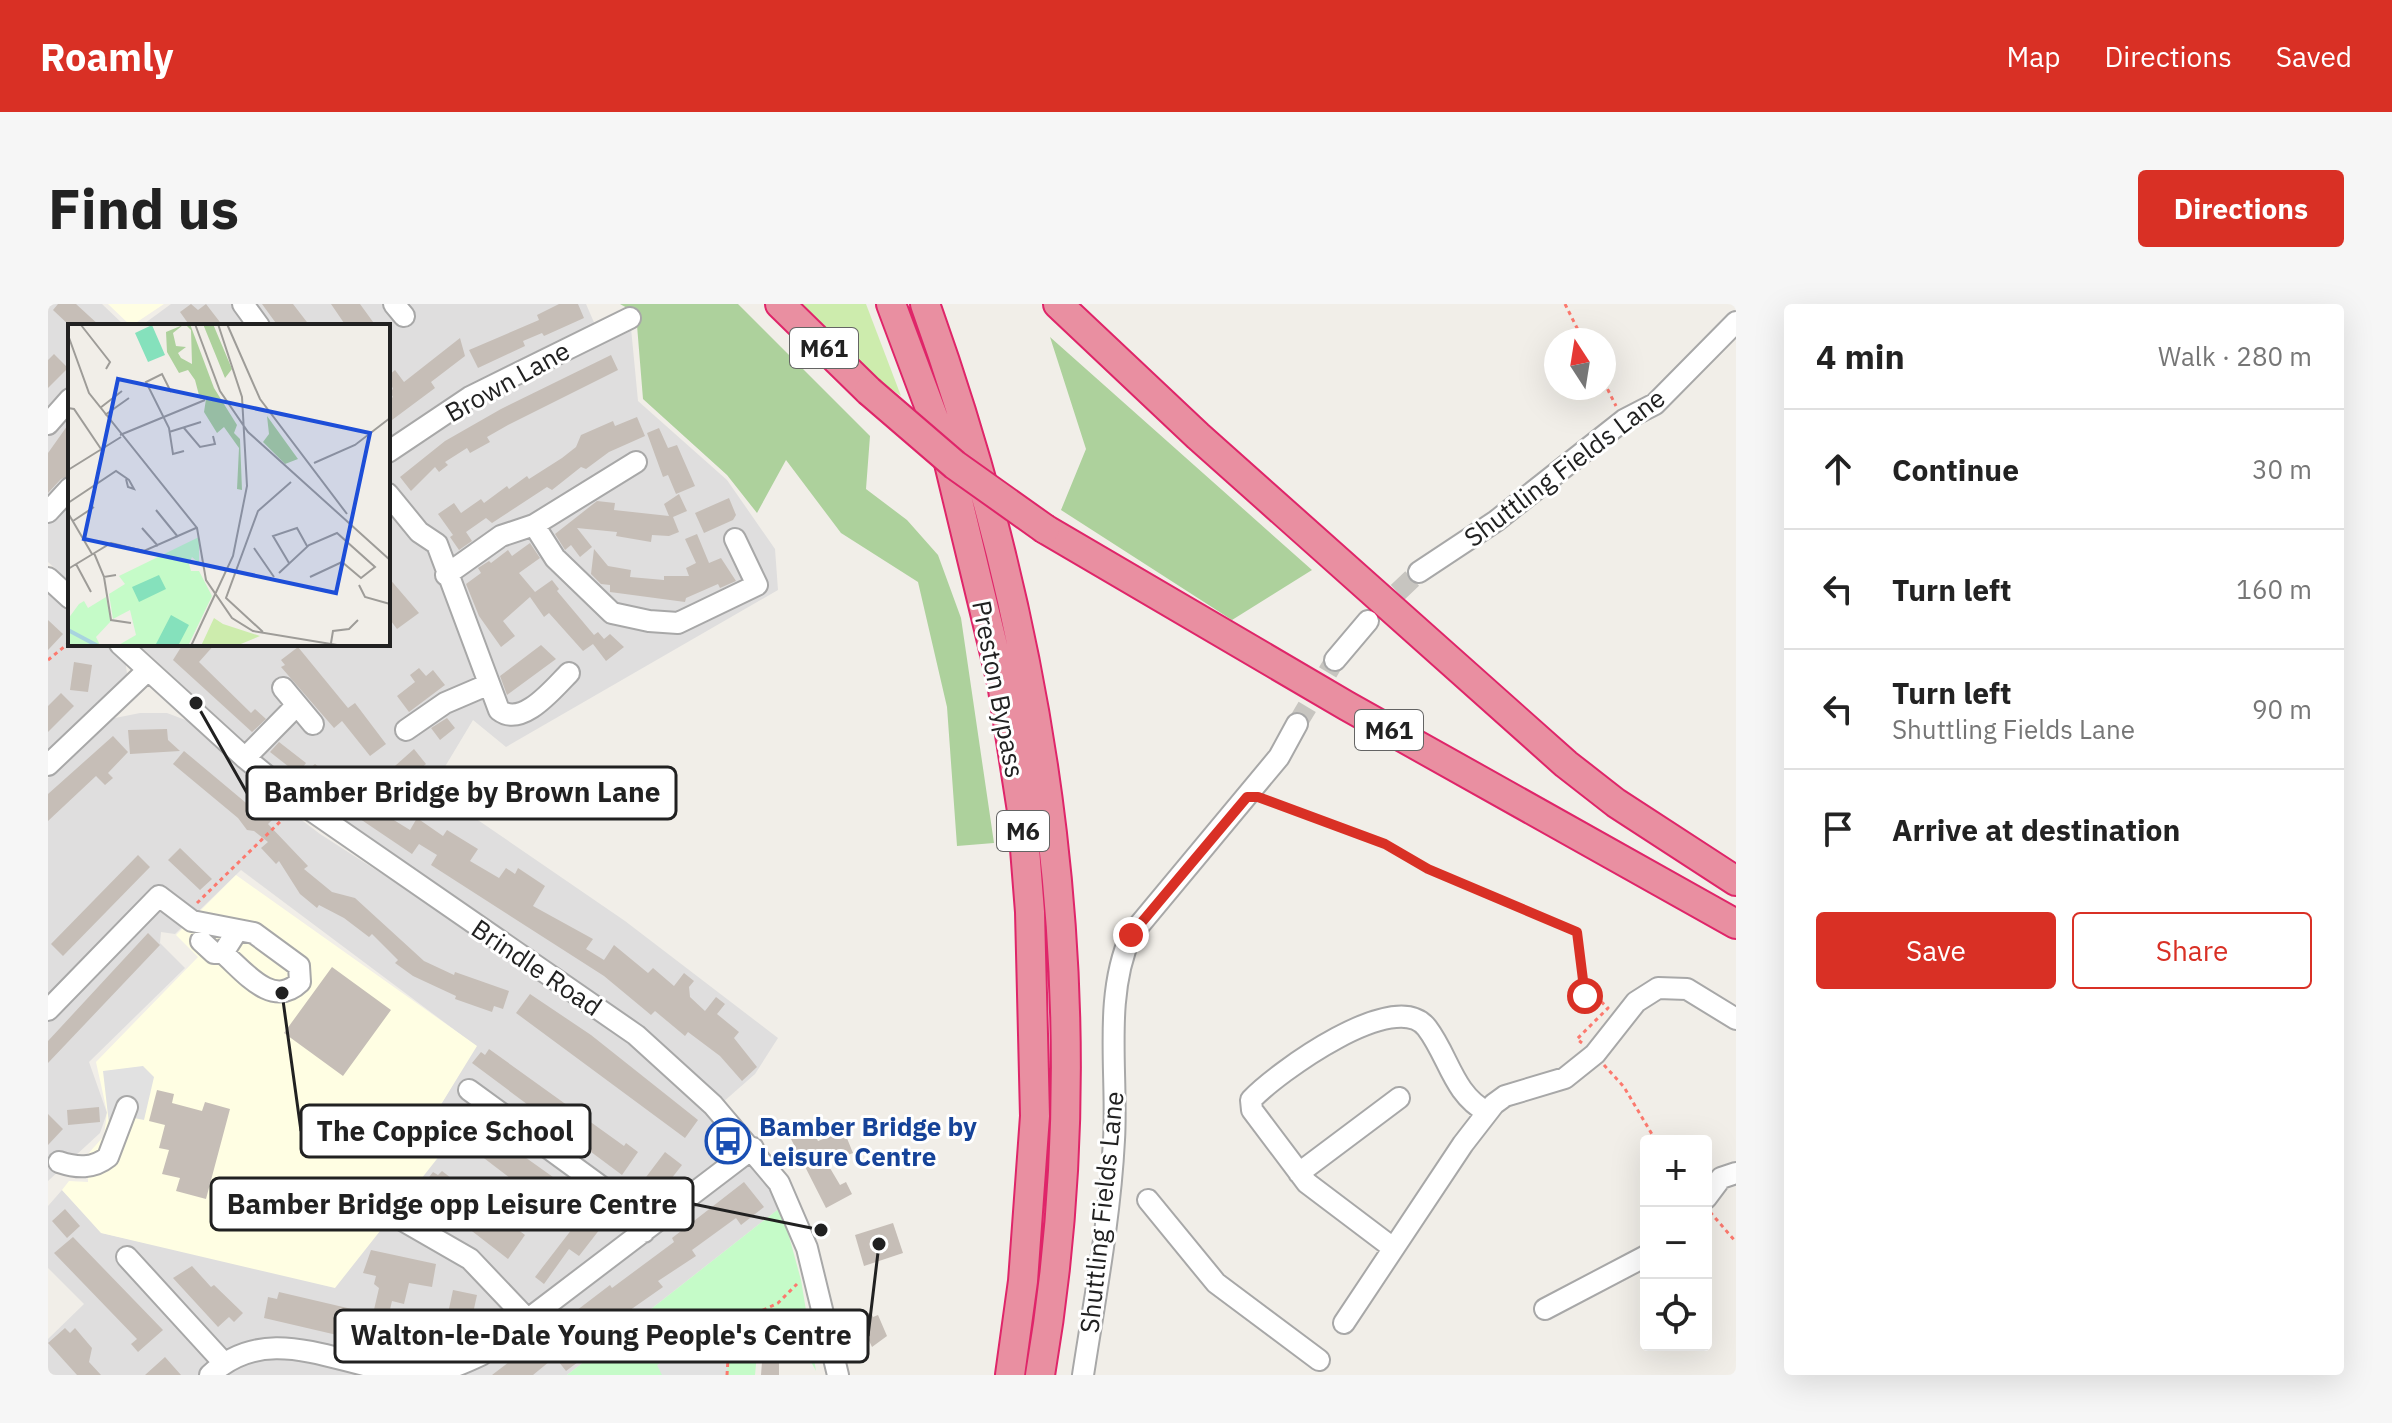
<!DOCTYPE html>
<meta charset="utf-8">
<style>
:root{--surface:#fff;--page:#f6f6f6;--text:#222;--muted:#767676;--line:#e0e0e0;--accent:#d93025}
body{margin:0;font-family:"IBM Plex Sans",sans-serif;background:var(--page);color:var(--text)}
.controls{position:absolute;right:24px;bottom:24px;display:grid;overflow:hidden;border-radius:8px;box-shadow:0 8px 32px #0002}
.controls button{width:72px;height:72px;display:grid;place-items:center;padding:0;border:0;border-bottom:2px solid var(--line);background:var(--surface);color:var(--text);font:40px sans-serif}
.compass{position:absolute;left:1496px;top:24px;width:72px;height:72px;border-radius:50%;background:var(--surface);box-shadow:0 8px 32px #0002;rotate:348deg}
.stop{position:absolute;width:24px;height:24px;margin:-18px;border:6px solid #d93025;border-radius:50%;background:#fff}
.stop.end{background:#d93025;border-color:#fff;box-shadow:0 2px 8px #0008}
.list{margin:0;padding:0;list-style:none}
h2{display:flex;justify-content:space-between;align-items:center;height:104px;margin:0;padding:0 32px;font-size:34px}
h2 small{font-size:26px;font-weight:400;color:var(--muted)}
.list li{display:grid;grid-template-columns:52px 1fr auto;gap:24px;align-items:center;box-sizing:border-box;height:120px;padding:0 32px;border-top:2px solid var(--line)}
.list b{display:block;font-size:30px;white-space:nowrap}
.list p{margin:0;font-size:26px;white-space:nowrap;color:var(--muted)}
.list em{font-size:26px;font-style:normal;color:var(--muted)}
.actions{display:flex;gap:16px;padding:24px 32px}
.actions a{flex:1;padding:18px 0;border:2px solid var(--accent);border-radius:8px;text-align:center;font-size:28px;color:var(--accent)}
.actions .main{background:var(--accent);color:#fff}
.icon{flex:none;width:44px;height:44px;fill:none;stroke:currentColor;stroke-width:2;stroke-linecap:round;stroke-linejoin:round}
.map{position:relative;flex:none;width:1688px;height:1071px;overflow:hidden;border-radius:8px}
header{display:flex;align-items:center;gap:48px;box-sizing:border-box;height:112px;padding:0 40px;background:var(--accent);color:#fff}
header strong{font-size:38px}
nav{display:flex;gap:44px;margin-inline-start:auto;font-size:28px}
.intro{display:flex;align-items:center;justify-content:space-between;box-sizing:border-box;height:192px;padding:0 48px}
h1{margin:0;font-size:56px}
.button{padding:20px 36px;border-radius:8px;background:var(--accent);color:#fff;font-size:28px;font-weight:700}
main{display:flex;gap:48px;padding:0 48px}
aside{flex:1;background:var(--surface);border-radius:8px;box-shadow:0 8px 32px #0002}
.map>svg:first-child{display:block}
.residential{fill:#dfdede}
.education{fill:#fffee3}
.grass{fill:#cdecad}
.forest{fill:#add19c}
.park{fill:#c5fbc8}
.parking{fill:#e1e1e1}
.building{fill:#c6beb7}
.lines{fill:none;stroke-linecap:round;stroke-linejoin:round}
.minor-tunnel{stroke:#c7c5c0;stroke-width:20;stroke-dasharray:20 10;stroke-linecap:butt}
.minor-casing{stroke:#a8a8a8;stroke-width:24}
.highway-casing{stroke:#df2569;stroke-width:32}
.path{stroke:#fc796e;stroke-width:3;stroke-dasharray:4 4;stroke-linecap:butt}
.minor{stroke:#fff;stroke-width:20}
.highway{stroke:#e98fa1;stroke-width:28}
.highway-bridge-casing{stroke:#df2569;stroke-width:32;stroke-linecap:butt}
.highway-bridge{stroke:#e98fa1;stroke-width:28}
.route{stroke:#d93025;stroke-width:10}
.labels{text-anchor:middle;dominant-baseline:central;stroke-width:6;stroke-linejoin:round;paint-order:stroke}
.shield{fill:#fff;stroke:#646464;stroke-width:2}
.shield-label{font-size:24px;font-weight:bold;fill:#212121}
.street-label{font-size:26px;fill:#212121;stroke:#fff}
.transit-label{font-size:26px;font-weight:bold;fill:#164399;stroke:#fff;text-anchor:start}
.inset-river{fill:none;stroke:#a8d4df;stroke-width:4}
.inset-road{fill:none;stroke:#9e9c98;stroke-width:2}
.view{fill:#1d4ed8;fill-opacity:0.15;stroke:#1d4ed8;stroke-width:4}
.inset-edge{fill:none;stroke:#212121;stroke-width:4}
.leader{fill:none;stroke:#212121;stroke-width:3}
.callout-dot{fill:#212121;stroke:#fff;stroke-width:3}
.callout{fill:#fff;stroke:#212121;stroke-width:3}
.callout-label{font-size:28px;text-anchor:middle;font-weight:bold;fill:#212121}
</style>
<header>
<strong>Roamly</strong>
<nav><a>Map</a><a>Directions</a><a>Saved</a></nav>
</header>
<div class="intro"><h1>Find us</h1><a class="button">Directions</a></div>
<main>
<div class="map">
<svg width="1688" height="1071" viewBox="0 0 1688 1071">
<rect width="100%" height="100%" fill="#f1eee8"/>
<path class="residential" d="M0,0H54L77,22H22V278L0,258Z
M123,0H538L548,23L583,24L590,97L679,176L727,245L730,286L458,443L425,416L389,476L425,502L421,510L577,617L730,734L707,770L674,799L624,749L573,708L285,511L220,460L90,340H340V22H93Z
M0,287L22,308V340H61L77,356L80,376L0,452Z
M92,409H119L140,417L218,489L272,530L412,620L614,761L713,866L733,903L519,1071H0V1035L36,1000L0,964V902L14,886L54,929L102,940L396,846L389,807L428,742L193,566L127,630L113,628L112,639L137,664L41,758L59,809L52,829L0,877V474L62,415Z"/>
<path class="education" d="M60,0H116L83,22Z
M188,571L429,742L389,807L396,846L287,984L53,929L14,886L21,877L40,878L39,851L56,832L59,808L48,758L150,653L128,631Z"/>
<path class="grass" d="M751,0H818L853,92L829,75Z"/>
<path class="forest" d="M572,0H690L822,132L818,185L859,216L890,251L913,314L946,539L909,542L899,403L870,278L793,229L738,156L709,209L679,171L595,95L588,9Z
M1002,33L1264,266L1184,316L1013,206L1038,145Z"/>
<path class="park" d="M733,903L753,976L768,1067L748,1030L710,1039L707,1071H519Z"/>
<path class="parking" d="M95,762L106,773L96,816L86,814L61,820L55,767Z
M669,1039L671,1050L680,1055L679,1071H614L609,1061L632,1044Z"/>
<path class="building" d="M10,0H28L52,22H22L5,6Z
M143,0L150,6L158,0L175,22H142L132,8Z
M214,0H245L262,22H230Z
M283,0H312L328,22H298Z
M511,0H530L536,14L496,32L494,29L475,37L477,42L430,64L421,46L491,16L489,11Z
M412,34L417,52L383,78L387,84L340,119V97L345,93L342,88L345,85L340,72L347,66L356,78Z
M6,50L20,64L0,84V56Z
M563,51L570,66L460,121L439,133L442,138L422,149L419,144L397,158L400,161L391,168L387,163L363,187L352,173L397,137L453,105Z
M589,113L597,132L561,148L538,165L533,163L504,186L499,183L444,219L438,214L418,228L424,237L411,246L402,233L405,231L390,210L406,199L413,209L433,195L436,199L459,182L461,185L479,172L481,175L514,154L528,143L533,131L565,117L567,122Z
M22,118V171L13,175L0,189V149Z
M611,124L620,144L629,141L647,182L628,190L620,171L615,173L599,129Z
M631,190L639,207L625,213L631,228L621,232L604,231L603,238L568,232L569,228L529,224L544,243L532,253L523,241L517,246L507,230L549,197L567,199L566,206L621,212L616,200Z
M681,194L688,211L685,216L656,229L647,209Z
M649,230L661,259L673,254L688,277L672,284L670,280L638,294L637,298L562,288V281L553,280L543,270L546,245L560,262L583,266L582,273L616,276V272H641L638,264L648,259L637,235Z
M482,239L492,254L471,269L487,288L504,276L511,285L509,287L546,331L550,328L556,335L562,330L576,343L558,357L545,340L535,347L501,309L496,313L482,293L455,317L467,332L453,343L431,312L418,280L433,269L430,264L441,257L443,259L460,246L464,252Z
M340,273L371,309L349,325L340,313Z
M0,316L15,330L0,346Z
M135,340H167L151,358L203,409L207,405L218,415L204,428L125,356Z
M493,341L508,355L459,391L452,372Z
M250,343L300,404L307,399L338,440L322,452L294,417L286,424L233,363L237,361L233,356Z
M26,358L44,361L40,388L22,386Z
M371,364L378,372L385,366L397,381L361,408L349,392L367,378L362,371Z
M13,389L26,402L0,428V402Z
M399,414L407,424L392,436L383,424Z
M119,425L120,436L132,447L82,450L80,426Z
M65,432L80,448L60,469L65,474L57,481L48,472L0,517V490Z
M231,438L258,459L250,470L222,448Z
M366,445L378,460L349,485L338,470Z
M136,447L209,508L212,504L225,515L220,520L260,562L256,565L284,588L307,594L376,657L406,671L407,668L461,687L455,705L446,702L444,708L407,695L408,692L365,672L347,659L350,656L324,630L321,633L296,614L271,601L269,604L252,590L231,557L228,560L213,544L220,538L206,527L199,526L190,514L125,460Z
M267,460L283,473L281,476L362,526L369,514L395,532L399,526L430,545L422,557L451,574L458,564L467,570L470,564L497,582L485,602L545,635L538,645L556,656L566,641L600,669L605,664L626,682L636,669L646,677L641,683L642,693L657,707L668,693L677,700L669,710L691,728L686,734L709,763L694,777L672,752L640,728L637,732L607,707L603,711L556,672L383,561L389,551L371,540L364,550L281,494L283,491L256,469Z
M132,544L164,575L152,586L120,556Z
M90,551L102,563L15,652L3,640Z
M100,629L112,641L0,759V737Z
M284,663L343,706L295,772L236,729Z
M482,690L543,731L650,816L637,834L468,709Z
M441,745L576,842L578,839L590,848L574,871L424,759L433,748L437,751Z
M109,786L126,790L124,799L154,807L157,798L182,805L158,895L128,887L132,874L114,870L121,846L111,844L117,821L101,817Z
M51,803L52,818L20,821L19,806Z
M0,810L15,825L0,841Z
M425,816L526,888L509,910L411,835Z
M763,823L770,837L796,827L805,849L779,859L792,881L798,878L804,890L778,904L742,833Z
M617,848L634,861L609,893L592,881Z
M394,867L477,931L460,955L371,886L385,868L390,871Z
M696,878L716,903L693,921L688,914L644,946L648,952L610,977L615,983L545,1032L541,1027L519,1045L530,1058L518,1067L507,1053L485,1071H444L562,981L564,984L626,938L624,934Z
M17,905L32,922L19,934L4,917Z
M534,912L552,925L531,952L521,945L496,980L487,973Z
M845,919L855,949L816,962L807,931Z
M25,933L115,1026L90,1048L83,1040L89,1035L6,949Z
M323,946L388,960L384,983L361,979L356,1000L344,997L339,1018L364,1024L368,1007L399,1014L405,986L429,991L422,1023L412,1021L408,1041L396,1038L394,1047L363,1041L362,1048L216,1014L220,993L229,995L231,988L325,1010L331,984L326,980L328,972L315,969Z
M144,962L163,983L166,981L195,1009L186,1018L181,1013L170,1023L125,974Z
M823,1008L825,1013L830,1011L839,1032L824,1043L810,1013Z
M17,1024L22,1029L27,1024L44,1044L41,1058L53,1071H29L0,1039Z
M117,1053L133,1071H97Z
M714,1058L731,1059V1071H713Z"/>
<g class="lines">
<path class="minor-tunnel" d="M1328,309L1371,268
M1249,420L1287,356"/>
<g class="minor-casing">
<path id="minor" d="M195,0L211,22
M346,0L356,12
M0,120L22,95
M340,148L422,93L582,14
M340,190L371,228L389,240L451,406C474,424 505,385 521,369
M0,208L22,184
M486,221L507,254L564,309L601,317L630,319L709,281L687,235
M1371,268L1448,217L1576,116L1607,100L1688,18
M398,271L453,232L486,221L588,158
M0,274L22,294
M72,340L197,454L251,498L588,731L665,801L731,879L759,944L790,1071
M1287,356L1320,317
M235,384L265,420
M358,426L397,399L439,381
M197,454L248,402
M0,461L100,366
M153,637L166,649H175
M0,706L111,592L144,617L206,629L251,662L252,678C224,705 196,667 175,649L189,627
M421,786L555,884L596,928
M11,858C29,864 45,865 60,853L79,803
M1251,869L1351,794
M1658,894L1673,874L1688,869
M1100,896L1168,979L1271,1056
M356,917L422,955L480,1016
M1345,944L1259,879L1204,806L1203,796C1228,769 1348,682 1379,724C1401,753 1405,790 1439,808
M79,953L175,1058
M1497,1005L1598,952
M1296,1019L1415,840L1446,800L1457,792L1517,774L1547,750L1588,698L1610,684L1639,685L1688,715
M687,1039L775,1013
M162,1071C226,1011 301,1071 374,1069C396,1068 414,1060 433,1051L705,844
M1035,1071C1047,993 1062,914 1066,836C1070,769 1055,693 1083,631L1231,453L1249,420"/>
</g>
<g class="highway-casing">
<path id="highway" d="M732,0L821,87
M843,0L898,147L954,379L974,507L982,608L987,812L975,977L962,1071
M877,0C1000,342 1054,710 992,1071
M1010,0L1150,132L1518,460L1568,499L1688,577
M997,225L1299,402L1688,620"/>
</g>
<path class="path" d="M1517,0L1535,36
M1556,78L1568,102
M0,356L22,338
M1217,496L1337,540L1380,565L1529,628L1537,692L1539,694L1546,691L1560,704L1529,735L1534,739
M149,599L241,509
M1556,761L1576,783L1608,837
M1662,908L1688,938
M686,1020L730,999L749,980
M679,1071L680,1055"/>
<use href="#minor" class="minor"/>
<use href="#highway" class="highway"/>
<g class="highway-bridge-casing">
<path id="highway-bridge" d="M821,87L907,161L997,225"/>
</g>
<use href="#highway-bridge" class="highway-bridge"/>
</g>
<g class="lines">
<path class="route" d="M1083,631L1199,493H1210L1337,540L1380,565L1529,628L1537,692"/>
</g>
<defs>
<g id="bus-ring" transform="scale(2.3)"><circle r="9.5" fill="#fff" stroke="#1a4fb4" stroke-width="1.5"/><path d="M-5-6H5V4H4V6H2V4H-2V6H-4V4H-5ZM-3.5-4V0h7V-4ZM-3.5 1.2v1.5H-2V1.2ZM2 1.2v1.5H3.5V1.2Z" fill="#1a4fb4"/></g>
</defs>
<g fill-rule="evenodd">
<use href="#bus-ring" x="680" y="837"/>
</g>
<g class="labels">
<g class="shield">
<rect x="742" y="24" width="68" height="40" rx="6"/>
<rect x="1307" y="406" width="68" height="40" rx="6"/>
<rect x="949" y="507" width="52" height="40" rx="6"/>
</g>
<g class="shield-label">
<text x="776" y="44">M61</text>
<text x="1341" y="426">M61</text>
<text x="975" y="527">M6</text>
</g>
<g class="street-label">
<text transform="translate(459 77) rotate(-29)">Brown Lane</text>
<text transform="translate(1516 163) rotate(-37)">Shuttling Fields Lane</text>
<text transform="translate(951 385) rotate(79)">Preston Bypass</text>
<text transform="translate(489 663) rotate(34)">Brindle Road</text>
<text transform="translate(1053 908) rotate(-84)">Shuttling Fields Lane</text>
</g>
<g class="transit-label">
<text x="711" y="822">Bamber Bridge by<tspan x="711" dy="30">Leisure Centre</tspan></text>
</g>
</g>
<g transform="translate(20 20)">
<rect width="322" height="322" fill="#f1eee8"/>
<path d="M146,294L155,300L192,312L168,322H133Z" fill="#cdecad"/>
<path d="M117,0H122L146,64L169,101L166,109L172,115L174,166L169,165L171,124L156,103L149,109L136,88L138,75H132L127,56L120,46L111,49L99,28L98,8L115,1L105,9L108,22L118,23L110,29L113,34L124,40L123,6ZM135,0H145L164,45L157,54ZM199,92L230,135L217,140L195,118L201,110Z" fill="#add19c"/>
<path d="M131,213V239L124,233L121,240L123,247H131L144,272L120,322H49L68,311L62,286L45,295L41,270L57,260L51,252ZM38,273L43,297L28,313L32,321L42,322H0V295L11,280L16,277L20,284Z" fill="#c5fbc8"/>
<path d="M84,1L97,31L80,38L67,9ZM91,251L98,265L71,278L64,263ZM103,291L121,301L110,322H92L88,320Z" fill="#85e1bc"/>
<path class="inset-river" d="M0,306L30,322"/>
<path class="inset-road" d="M127,0L152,67L180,108L322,236M159,0L192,75L279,190M13,1L42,38L38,45M0,11L21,69L129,204L138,256L164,294L185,307L275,322M103,68L94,50L78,58L101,104L105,130L116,127M0,84L6,85L33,125M32,84L54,67M37,91L61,74M116,104L132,123L147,120L145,112M101,108L133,98M52,111L137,76M246,139L287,121L322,94M0,146L53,113M0,179L48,147L61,156L66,165L60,163L58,155M88,186L110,213M0,189L24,230M5,197L26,183M74,204L90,222M186,224L206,253M26,229L36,253L48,251M221,239L205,212L229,204L239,222M8,240L23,268M0,245L43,219L76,227L128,204M211,249L241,221L269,209L307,243L293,254L274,238L242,253M36,253L43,296L63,299M291,261L297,273L322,280M195,308L158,274L190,187L223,158M263,319L265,307L281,305L290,296M123,322L165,232L179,162L174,73L150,0"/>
<path class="view" d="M50,55L302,109L268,269L16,215Z"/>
<rect width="322" height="322" class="inset-edge"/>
</g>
<path class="leader" d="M148 399L199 489M234 689L253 827M773 926L645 900M831 940L820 1032"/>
<g class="callout-dot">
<circle cx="148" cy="399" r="8"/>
<circle cx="234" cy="689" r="8"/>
<circle cx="773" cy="926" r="8"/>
<circle cx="831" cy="940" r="8"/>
</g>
<g class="callout">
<rect x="199" y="463" width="429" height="52" rx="8"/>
<rect x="253" y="801" width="289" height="52" rx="8"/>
<rect x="163" y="874" width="482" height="52" rx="8"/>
<rect x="287" y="1006" width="533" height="52" rx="8"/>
</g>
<g class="callout-label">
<text x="414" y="498">Bamber Bridge by Brown Lane</text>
<text x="397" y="837">The Coppice School</text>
<text x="404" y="910">Bamber Bridge opp Leisure Centre</text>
<text x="553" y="1041">Walton-le-Dale Young People's Centre</text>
</g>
</svg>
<div class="controls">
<button>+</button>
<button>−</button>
<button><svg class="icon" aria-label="locate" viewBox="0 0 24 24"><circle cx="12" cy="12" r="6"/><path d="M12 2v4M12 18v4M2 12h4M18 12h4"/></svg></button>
</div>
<svg class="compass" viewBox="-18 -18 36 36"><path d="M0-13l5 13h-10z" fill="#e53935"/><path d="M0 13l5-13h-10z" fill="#767676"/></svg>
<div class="stop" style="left:1537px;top:692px"></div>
<div class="stop end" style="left:1083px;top:631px"></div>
</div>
<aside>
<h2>4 min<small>Walk · 280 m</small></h2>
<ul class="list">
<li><svg class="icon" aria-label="ahead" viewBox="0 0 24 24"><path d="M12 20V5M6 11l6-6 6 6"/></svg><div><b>Continue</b></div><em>30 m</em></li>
<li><svg class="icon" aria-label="left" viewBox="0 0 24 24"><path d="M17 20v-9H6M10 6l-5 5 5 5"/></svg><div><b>Turn left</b></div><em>160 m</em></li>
<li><svg class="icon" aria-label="left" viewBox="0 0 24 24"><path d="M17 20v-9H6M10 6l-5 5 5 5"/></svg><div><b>Turn left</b><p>Shuttling Fields Lane</p></div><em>90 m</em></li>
<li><svg class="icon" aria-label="arrive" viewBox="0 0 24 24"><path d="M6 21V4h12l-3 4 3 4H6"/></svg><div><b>Arrive at destination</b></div></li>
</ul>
<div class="actions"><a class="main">Save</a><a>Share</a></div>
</aside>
</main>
